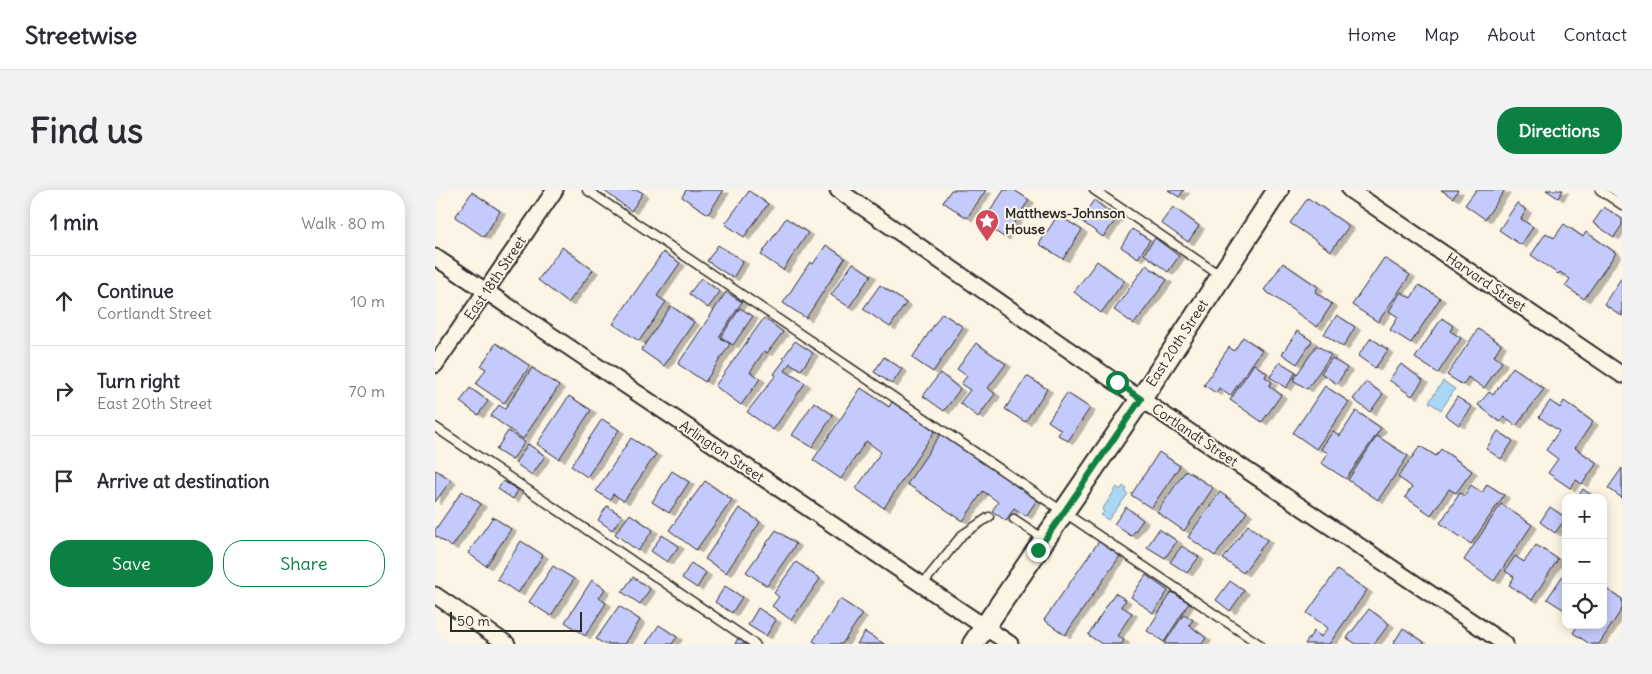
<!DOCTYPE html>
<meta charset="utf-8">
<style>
:root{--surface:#fff;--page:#f2f2f3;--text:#2b2b33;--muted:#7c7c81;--line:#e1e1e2;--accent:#0b8043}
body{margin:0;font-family:Delius,sans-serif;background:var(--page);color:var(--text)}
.controls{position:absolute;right:15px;bottom:15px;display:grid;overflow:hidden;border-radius:10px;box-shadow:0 2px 12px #0003}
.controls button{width:45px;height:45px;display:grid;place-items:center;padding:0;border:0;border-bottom:1px solid var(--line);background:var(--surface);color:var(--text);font:25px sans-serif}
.scale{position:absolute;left:15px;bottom:12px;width:132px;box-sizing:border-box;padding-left:5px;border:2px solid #2b2b2b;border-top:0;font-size:14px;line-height:18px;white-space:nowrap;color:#2b2b2b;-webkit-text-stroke:4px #fcf5e5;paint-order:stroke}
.stop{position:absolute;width:15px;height:15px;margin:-11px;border:4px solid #0b8043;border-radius:50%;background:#fff}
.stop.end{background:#0b8043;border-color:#fff;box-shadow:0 1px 5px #0008}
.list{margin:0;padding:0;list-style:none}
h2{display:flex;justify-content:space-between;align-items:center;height:65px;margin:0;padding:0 20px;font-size:21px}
h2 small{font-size:16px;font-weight:400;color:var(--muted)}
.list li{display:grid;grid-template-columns:32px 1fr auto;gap:15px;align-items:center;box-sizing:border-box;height:90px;padding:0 20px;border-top:1px solid var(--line)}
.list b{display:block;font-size:19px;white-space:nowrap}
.list p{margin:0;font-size:16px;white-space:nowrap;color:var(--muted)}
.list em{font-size:16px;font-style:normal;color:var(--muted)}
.actions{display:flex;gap:10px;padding:15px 20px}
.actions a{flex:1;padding:11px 0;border:1px solid var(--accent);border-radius:20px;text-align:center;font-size:18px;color:var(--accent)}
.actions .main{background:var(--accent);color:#fff}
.icon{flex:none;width:28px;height:28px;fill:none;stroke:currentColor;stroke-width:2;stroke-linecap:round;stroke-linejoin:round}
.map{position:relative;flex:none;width:1187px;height:454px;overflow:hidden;border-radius:20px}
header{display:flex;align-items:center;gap:30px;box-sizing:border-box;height:70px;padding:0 25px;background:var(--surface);border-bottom:1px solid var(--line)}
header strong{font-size:24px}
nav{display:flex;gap:28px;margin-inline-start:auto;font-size:18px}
.intro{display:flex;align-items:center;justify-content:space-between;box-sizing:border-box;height:120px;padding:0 30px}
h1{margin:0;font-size:35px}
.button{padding:12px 22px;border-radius:20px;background:var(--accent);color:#fff;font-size:18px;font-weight:700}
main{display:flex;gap:30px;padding:0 30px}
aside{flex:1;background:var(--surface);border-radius:20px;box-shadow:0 2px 12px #0003}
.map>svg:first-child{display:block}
.water{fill:#aad7f6;stroke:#7792a5}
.building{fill:#c5cafc;stroke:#2b2b2b;filter:url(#shadow)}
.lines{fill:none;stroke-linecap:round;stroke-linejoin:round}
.service-casing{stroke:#2b2b2b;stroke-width:11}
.minor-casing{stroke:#2b2b2b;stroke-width:19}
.secondary-casing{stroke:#2b2b2b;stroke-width:24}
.service{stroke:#fcf5e5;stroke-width:8}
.minor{stroke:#fcf5e5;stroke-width:15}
.secondary{stroke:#fcf5e5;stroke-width:20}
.route{stroke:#0b8043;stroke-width:6}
.labels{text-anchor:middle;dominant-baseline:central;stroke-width:4;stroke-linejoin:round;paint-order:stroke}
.poi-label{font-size:14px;font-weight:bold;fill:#2b2b2b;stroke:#fcf5e5;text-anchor:start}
.street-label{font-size:14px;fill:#2b2b2b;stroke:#fcf5e5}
</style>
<header>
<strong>Streetwise</strong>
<nav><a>Home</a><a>Map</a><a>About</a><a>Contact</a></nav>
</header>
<div class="intro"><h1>Find us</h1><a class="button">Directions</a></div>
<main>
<aside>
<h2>1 min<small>Walk · 80 m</small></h2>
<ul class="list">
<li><svg class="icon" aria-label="ahead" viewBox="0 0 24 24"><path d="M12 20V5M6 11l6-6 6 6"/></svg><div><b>Continue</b><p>Cortlandt Street</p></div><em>10 m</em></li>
<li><svg class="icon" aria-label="right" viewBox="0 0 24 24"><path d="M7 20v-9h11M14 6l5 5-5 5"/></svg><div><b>Turn right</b><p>East 20th Street</p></div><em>70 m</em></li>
<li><svg class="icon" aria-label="arrive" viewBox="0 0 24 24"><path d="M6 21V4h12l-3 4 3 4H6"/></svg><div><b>Arrive at destination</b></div></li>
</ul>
<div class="actions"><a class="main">Save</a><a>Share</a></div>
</aside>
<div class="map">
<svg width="1187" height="454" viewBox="0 0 1187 454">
<defs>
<filter id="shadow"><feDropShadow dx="5.5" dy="3" stdDeviation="0" flood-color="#0004"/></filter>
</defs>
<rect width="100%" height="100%" fill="#fcf5e5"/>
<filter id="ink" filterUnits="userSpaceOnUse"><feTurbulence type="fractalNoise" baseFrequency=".02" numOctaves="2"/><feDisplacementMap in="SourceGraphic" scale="10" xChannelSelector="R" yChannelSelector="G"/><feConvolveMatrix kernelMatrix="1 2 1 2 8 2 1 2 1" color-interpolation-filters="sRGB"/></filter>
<g filter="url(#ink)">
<path class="water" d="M1008,191L1020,199L1006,220L994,212Z
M688,296L692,299L690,302L693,304L673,330L666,325L669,322L667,320L682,297L685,300Z"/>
<path class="building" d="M168,0H203L208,3L196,21Z
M251,0H289L273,24L247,7Z
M516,0H551L532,28L508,12Z
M569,0H579L594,10L569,47L547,33Z
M733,0H749L744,7Z
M1006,0H1023L1018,8Z
M1041,0H1070L1050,29L1030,15Z
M1111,0H1128L1123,8Z
M314,1L333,14L309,47L290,34Z
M37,2L65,21L49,47L20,27Z
M873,8L914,36L896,61L855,33Z
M659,10L682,28L668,47L645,30Z
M1082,13L1091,20L1086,29L1098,37L1086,55L1064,40Z
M738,17L764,36L753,52L726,33Z
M1169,17L1187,29V35L1179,47L1158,33Z
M623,25L647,40L628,69L604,54Z
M351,28L373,43L348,80L326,65Z
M1129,34L1148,47L1151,42L1181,63L1149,109L1130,96L1135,89L1125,82L1123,84L1096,65L1111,43L1119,48Z
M697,39L715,50L703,68L686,57Z
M720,48L744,66L733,82L709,64Z
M283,55L308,71L298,88L272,71Z
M391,55L410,68L371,128L348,113L375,72L378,74Z
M127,57L158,80L133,113L103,90Z
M228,62L245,73L222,106L231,112L204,151L178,134Z
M949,68L975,85L943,132L917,115Z
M662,71L689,91L666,123L639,102Z
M418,73L436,85L414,117L396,105Z
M848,73L883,97L880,102L897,114L882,137L829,100Z
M711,75L732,90L699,134L679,120Z
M1187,87V126L1169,114Z
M266,88L285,102L273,118L254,104Z
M445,95L471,113L455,137L428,119Z
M984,95L1005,108L976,153L955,140L963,127L954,121L966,102L976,108Z
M291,102L307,112L284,147L295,154L270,192L243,174Z
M236,116L259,132L229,176L206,160Z
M305,118L318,126L298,155L286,147Z
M507,123L528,137L498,182L477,168Z
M902,125L920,137L908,157L889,144Z
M329,128L348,142L332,163L329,161L315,182L325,189L306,215L280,196Z
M1007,128L1018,136L1015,141L1026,148L1003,183L980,168Z
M1043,139L1066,154L1059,166L1067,172L1049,198L1033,187L1028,195L1012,185Z
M862,141L877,151L862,174L847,164Z
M808,147L827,160L795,206L784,198L781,203L769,195L794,157L799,161Z
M936,148L953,160L940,178L923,166Z
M360,151L378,163L366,180L355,173L350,181L370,193L338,240L312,222L341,185L339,184L350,169L348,168Z
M61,153L95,176L69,213L41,194L51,179L46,176Z
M541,153L571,174L553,198L560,204L543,227L525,213L535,200L526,194L532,186L522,179Z
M882,155L896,165L872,199L858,190Z
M449,167L467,179L457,194L439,182Z
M897,168L912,178L902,194L886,183Z
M845,172L861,182L851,198L835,187Z
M819,174L832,183L830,187L837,192L834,196L846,205L827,232L795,210Z
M966,174L988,190L977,206L954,190Z
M1078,177L1109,199L1081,236L1069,227L1065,232L1043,215L1054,202L1058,205Z
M97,178L124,196L88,249L56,226L64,215L70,219Z
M505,183L525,199L509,221L488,206Z
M592,186L612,199L590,232L570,219Z
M931,192L948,204L935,222L918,209Z
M890,196L914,212L881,259L858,243Z
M35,198L53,211L43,225L25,212Z
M426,198L454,217L458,210L501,239L449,318L421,299L446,262L431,251L406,289L378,270Z
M632,203L655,218L633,251L623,245L626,240L613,231Z
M134,206L156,220L124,269L102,254Z
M1022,207L1037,217L1024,235L1010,225Z
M1115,211L1125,218L1129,211L1158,232L1140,258L1162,273L1147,294L1141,290L1135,298L1113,283L1123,269L1111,260L1124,241L1104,227Z
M379,212L398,225L377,257L357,245Z
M921,221L946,238L911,289L886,273L893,263L886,259L898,241L905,246Z
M167,229L184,240L152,287L136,276Z
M73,241L90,252L77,270L61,260Z
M1063,241L1078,251L1066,269L1051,259Z
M507,242L604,307L591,326L579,318L571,331L557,321L563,312L548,301L528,331L472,294Z
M942,246L973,266L943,310L913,290Z
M196,248L221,264L189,311L178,304L175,310L161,301Z
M93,254L110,266L97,285L80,273Z
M985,256L1001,266L1006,259L1037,281L1021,303L1014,299L996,325L970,307L977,297L963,287Z
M724,262L745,276L716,318L696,305Z
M1187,278V308L1173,298Z
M1,280L16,290L0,312V281Z
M751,280L778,298L749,341L722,322Z
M237,281L254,292L234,323L217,312Z
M68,291L83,300L78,309L63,299Z
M270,291L297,310L261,360L234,340Z
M1052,294L1069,305L1036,354L1005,333L1025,303L1029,306L1036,295L1047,303Z
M1148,299L1160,308H1142Z
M27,301L46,314L17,357L0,346V340Z
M785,302L812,322L780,366L753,347Z
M1066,314L1097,335L1059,391L1029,370Z
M172,316L187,326L177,340L163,330Z
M691,317L708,330L696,346L679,334Z
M1115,317L1131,328L1120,343L1105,332Z
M304,318L325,332L291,383L270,369Z
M195,324L218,340L203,361L180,344Z
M58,327L76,339L51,376L33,363Z
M813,335L832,350L808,383L788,369Z
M724,339L742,351L730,368L712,357Z
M341,340L361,354L332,396L311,382Z
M227,345L244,356L232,372L216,361Z
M86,351L108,365L83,403L62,389Z
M664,351L685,366L630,445L609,430Z
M1101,355L1123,369L1097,410L1074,395L1079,387L1070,381L1080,366L1089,372Z
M747,356L764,367L752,383L735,372Z
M361,372L385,389L356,430L337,416L344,407L339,403Z
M256,373L271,383L262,398L247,388Z
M118,376L139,389L116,426L94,412Z
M902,380L932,400L894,454H870L879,441L886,447L893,438L872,423Z
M1131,381V421L1112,409Z
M711,385L733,401L718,423L696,407Z
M198,387L215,399L205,414L187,402Z
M157,390L170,399L164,408L171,413L150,446L130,432Z
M795,391L809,401L795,421L781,410Z
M290,396L307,407L297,423L280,412Z
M1168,397L1187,409V419L1164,454H1155L1138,443L1143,435H1168Z
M737,402L754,413L729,452L712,441Z
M680,403L691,410L686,416L697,423L682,446L689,450L687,454H667L653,445Z
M405,409L427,424L407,454H383L378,451Z
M184,416L205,430L190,454H169L161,449Z
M323,418L341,430L331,446L313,435Z
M934,419L954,434L939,454H921L912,448Z
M749,424L758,430L754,435L771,448L767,454H729Z
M224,435L242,447L237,454H211Z
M968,438L989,452L987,454H958Z
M430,442L449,454H422Z
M303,448L313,454H300Z"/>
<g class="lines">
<g class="service-casing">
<path id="service" d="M152,0L824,454
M659,0L786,86
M1165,0L1187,15
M0,237L320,454
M579,329L609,349
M487,395L527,345L554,327"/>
</g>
<g class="minor-casing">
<path id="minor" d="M403,0L676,189L1070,454
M915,0L1187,185
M0,67L575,454
M0,175L120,0
M0,405L72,454"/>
</g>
<g class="secondary-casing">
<path id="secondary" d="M538,454L706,209L843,0"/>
</g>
<use href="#service" class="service"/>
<use href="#minor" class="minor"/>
<use href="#secondary" class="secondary"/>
</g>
</g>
<g class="lines" filter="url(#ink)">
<path class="route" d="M603,360L706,209L682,192"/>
</g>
<defs>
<g id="sight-pin" transform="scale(1.25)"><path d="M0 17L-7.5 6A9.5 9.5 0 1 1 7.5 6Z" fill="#d1495b" stroke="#fcf5e5"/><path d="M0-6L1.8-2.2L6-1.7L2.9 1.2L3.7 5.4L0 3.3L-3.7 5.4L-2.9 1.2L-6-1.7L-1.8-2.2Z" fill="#fff"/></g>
</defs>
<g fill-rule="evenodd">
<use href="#sight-pin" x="552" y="31"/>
</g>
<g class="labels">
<g class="poi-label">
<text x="570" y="23">Matthews-Johnson<tspan x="570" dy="16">House</tspan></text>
</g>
<g class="street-label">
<text transform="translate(60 88) rotate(-56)">East 18th Street</text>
<text transform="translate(1051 92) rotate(34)">Harvard Street</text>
<text transform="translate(742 153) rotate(-57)">East 20th Street</text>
<text transform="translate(760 245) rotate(34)">Cortlandt Street</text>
<text transform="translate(287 261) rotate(34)">Arlington Street</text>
</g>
</g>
</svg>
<div class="controls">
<button>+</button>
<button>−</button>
<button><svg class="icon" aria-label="locate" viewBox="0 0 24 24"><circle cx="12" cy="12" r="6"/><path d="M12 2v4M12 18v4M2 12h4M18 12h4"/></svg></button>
</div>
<div class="scale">50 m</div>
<div class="stop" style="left:682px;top:192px"></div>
<div class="stop end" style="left:603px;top:360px"></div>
</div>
</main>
